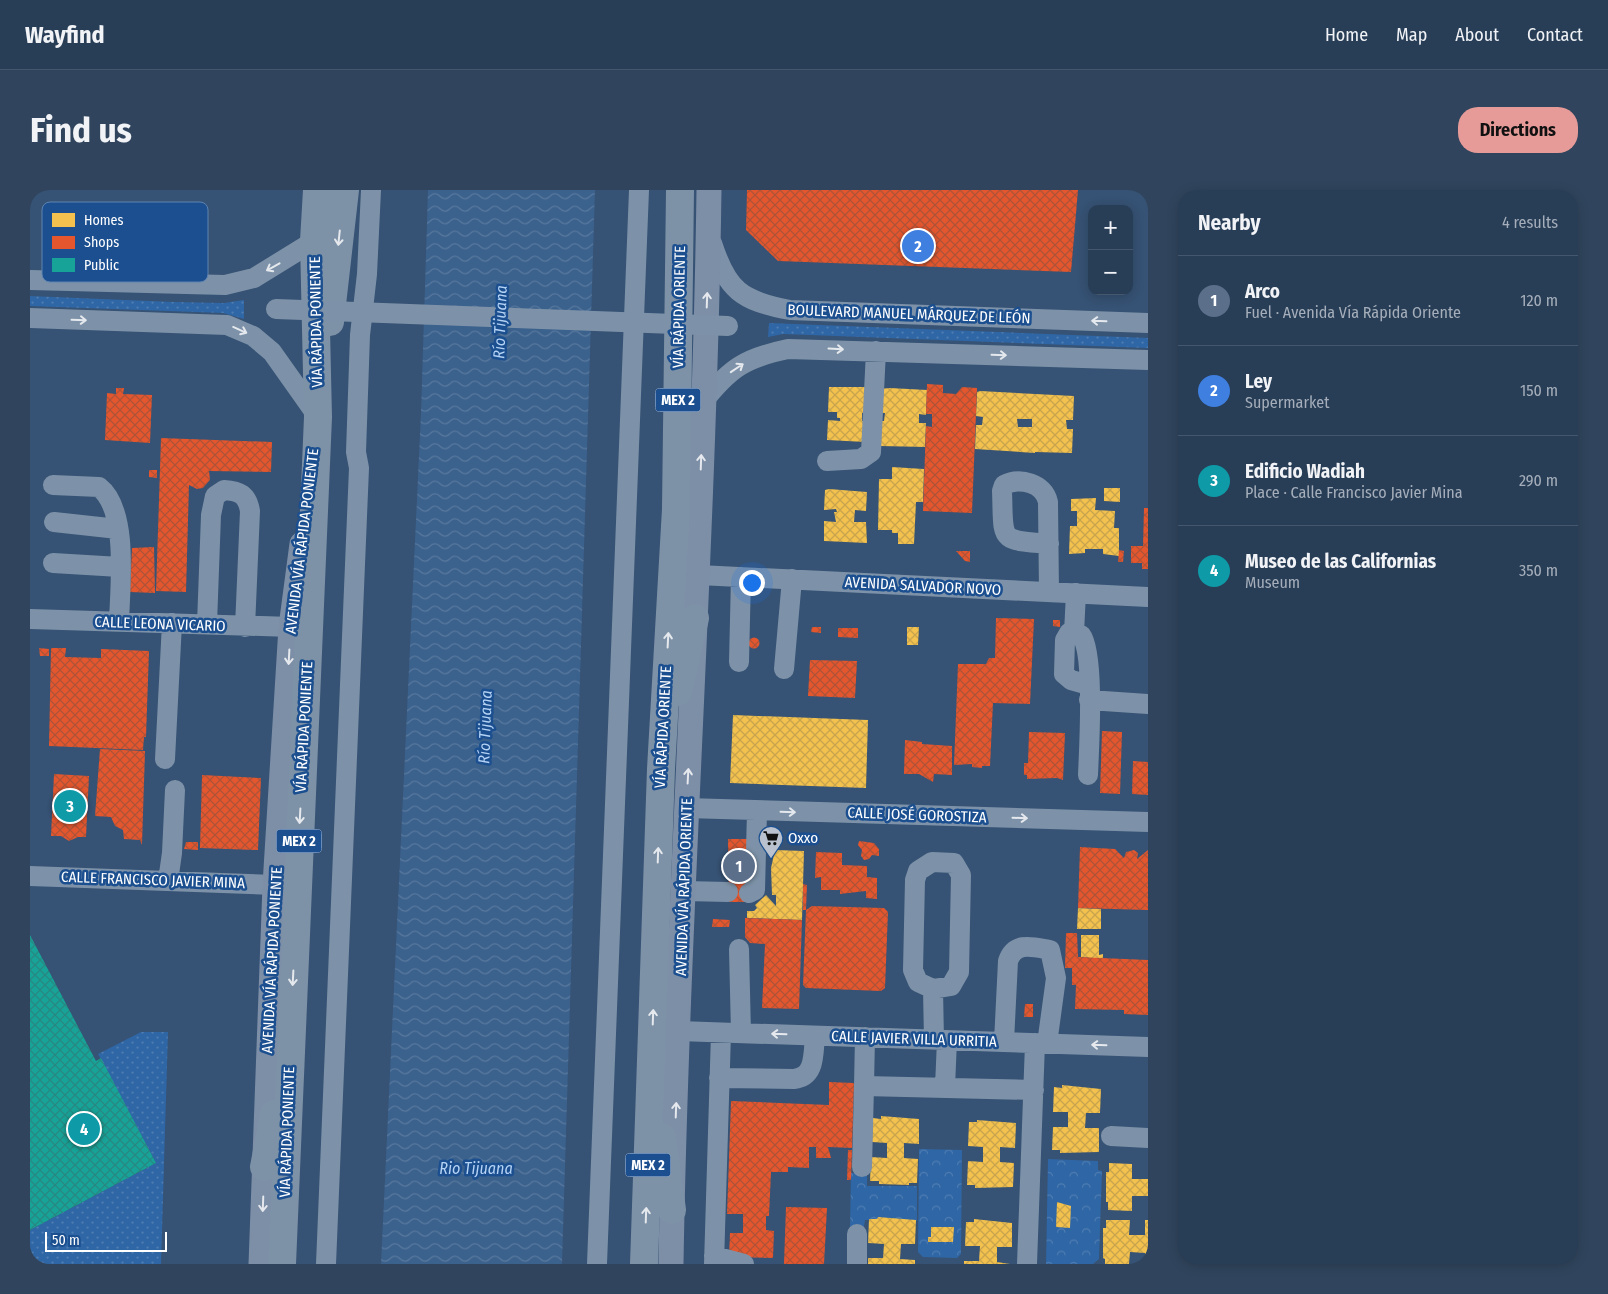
<!DOCTYPE html>
<meta charset="utf-8">
<style>
:root{--surface:#283e57;--page:#30455d;--text:#f1f3f6;--muted:#a5aeba;--line:#44576d;--accent:#e69b98}
body{margin:0;font-family:"Fira Sans Condensed",sans-serif;background:var(--page);color:var(--text)}
.controls{position:absolute;right:15px;top:15px;display:grid;overflow:hidden;border-radius:10px;box-shadow:0 2px 12px #0003}
.controls button{width:45px;height:45px;display:grid;place-items:center;padding:0;border:0;border-bottom:1px solid var(--line);background:var(--surface);color:var(--text);font:25px sans-serif}
.scale{position:absolute;left:15px;bottom:12px;width:122px;box-sizing:border-box;padding-left:5px;border:2px solid #fff;border-top:0;font-size:14px;line-height:18px;white-space:nowrap;color:#fff;-webkit-text-stroke:4px #1b4f8f;paint-order:stroke}
.you{position:absolute;left:721px;top:392px;width:18px;height:18px;margin:-12px;border:4px solid #fff;border-radius:50%;background:#1a73e8;box-shadow:0 0 0 8px #1a73e833}
.badge{display:grid;place-items:center;width:32px;height:32px;border-radius:50%;background:var(--accent);color:#fff;font-size:16px;font-weight:700}
.pin{position:absolute;translate:-50% -50%;border:2px solid #fff;box-shadow:0 1px 5px #0006}
.list{margin:0;padding:0;list-style:none}
h2{display:flex;justify-content:space-between;align-items:center;height:65px;margin:0;padding:0 20px;font-size:21px}
h2 small{font-size:16px;font-weight:400;color:var(--muted)}
.list li{display:grid;grid-template-columns:32px 1fr auto;gap:15px;align-items:center;box-sizing:border-box;height:90px;padding:0 20px;border-top:1px solid var(--line)}
.list b{display:block;font-size:19px;white-space:nowrap}
.list p{margin:0;font-size:16px;white-space:nowrap;color:var(--muted)}
.list em{font-size:16px;font-style:normal;color:var(--muted)}
.map{position:relative;flex:none;width:1118px;height:1074px;overflow:hidden;border-radius:20px}
header{display:flex;align-items:center;gap:30px;box-sizing:border-box;height:70px;padding:0 25px;background:var(--surface);border-bottom:1px solid var(--line)}
header strong{font-size:24px}
nav{display:flex;gap:28px;margin-inline-start:auto;font-size:18px}
.intro{display:flex;align-items:center;justify-content:space-between;box-sizing:border-box;height:120px;padding:0 30px}
h1{margin:0;font-size:35px}
.button{padding:12px 22px;border-radius:20px;background:var(--accent);color:#111;font-size:18px;font-weight:700}
main{display:flex;gap:30px;padding:0 30px}
aside{flex:1;background:var(--surface);border-radius:20px;box-shadow:0 2px 12px #0003}
.map>svg:first-child{display:block}
.grass{fill:url(#grass-dots)}
.forest{fill:url(#forest-crowns)}
.water{fill:url(#water-waves)}
.homes{fill:url(#homes-cross-hatch);fill-rule:evenodd}
.shops{fill:url(#shops-cross-hatch)}
.public{fill:url(#public-cross-hatch)}
.lines{fill:none;stroke-linecap:round;stroke-linejoin:round}
.minor{stroke:#7d92a8;stroke-width:20}
.major{stroke:#7d8ea7;stroke-width:25}
.highway{stroke:#7e92a7;stroke-width:28}
.minor-bridge{stroke:#7d92a8;stroke-width:20}
.oneway{stroke:#e5e9ed}
.oneway2{stroke:#e5e9ee}
.oneway3{stroke:#e5e8ed}
.labels{text-anchor:middle;dominant-baseline:central;stroke-width:5;stroke-linejoin:round;paint-order:stroke}
.shield{fill:#1b4f8f;stroke:#bbcadd;stroke-width:1}
.shield-label{font-size:14px;font-weight:bold;fill:#fff}
.street-label{font-size:15px;fill:#fff;stroke:#1b4f8f}
.poi-label{font-size:15px;fill:#fff;stroke:#1b4f8f;text-anchor:start}
.water-label{font-size:16px;font-style:italic;fill:#b5d3f5;stroke:#1b4f8f}
.key{fill:#1b4f8f;stroke:#5f84b1;stroke-width:1}
.key-label{font-size:14px;fill:#fff}
</style>
<header>
<strong>Wayfind</strong>
<nav><a>Home</a><a>Map</a><a>About</a><a>Contact</a></nav>
</header>
<div class="intro"><h1>Find us</h1><a class="button">Directions</a></div>
<main>
<div class="map">
<svg width="1118" height="1074" viewBox="0 0 1118 1074">
<defs>
<pattern id="grass-dots" width="8" height="8" patternUnits="userSpaceOnUse" patternTransform="scale(1.25)"><rect width="8" height="8" fill="#2f66a5"/><path d="M2 2h.1M6 6h.1" fill="none" stroke="#4e7db2" stroke-width="1.8" stroke-linecap="round"/></pattern>
<pattern id="forest-crowns" width="20" height="18" patternUnits="userSpaceOnUse" patternTransform="scale(1.25)"><rect width="20" height="18" fill="#2f66a5"/><path d="M2 6a3 3 0 1 1 6 0M12 15a3 3 0 1 1 6 0" fill="none" stroke="#4e7db2"/></pattern>
<pattern id="water-waves" width="16" height="10" patternUnits="userSpaceOnUse" patternTransform="scale(1.25)"><rect width="16" height="10" fill="#3b618d"/><path d="M0 5q4-4 8 0t8 0" fill="none" stroke="#58799e"/></pattern>
<pattern id="homes-cross-hatch" width="8" height="8" patternUnits="userSpaceOnUse" patternTransform="scale(1.25)"><rect width="8" height="8" fill="#f2c14e"/><path d="M0 0l8 8M0 8l8-8" fill="none" stroke="#c8a44e"/></pattern>
<pattern id="shops-cross-hatch" width="8" height="8" patternUnits="userSpaceOnUse" patternTransform="scale(1.25)"><rect width="8" height="8" fill="#e4572e"/><path d="M0 0l8 8M0 8l8-8" fill="none" stroke="#af5338"/></pattern>
<pattern id="public-cross-hatch" width="8" height="8" patternUnits="userSpaceOnUse" patternTransform="scale(1.25)"><rect width="8" height="8" fill="#17a398"/><path d="M0 0l8 8M0 8l8-8" fill="none" stroke="#278981"/></pattern>
</defs>
<rect width="100%" height="100%" fill="#365274"/>
<path class="grass" d="M0,106L144,112L194,113L214,110V129L193,123L0,116Z
M739,133L1118,148V158L753,144L738,147Z
M111,842H138L131,1074H0V1040L126,973L68,864Z"/>
<path class="forest" d="M889,959L932,960L931,1064L927,1068L893,1067L888,1062Z
M1018,969L1068,971V980L1072,981L1069,1069L1063,1074H1016Z
M821,983H837V996H887V1031L835,1030L834,1037H820Z"/>
<path class="water" d="M398,0H565L532,1074H351L391,223Z"/>
<path class="homes" d="M799,197H844L842,223H832V231H840L835,252L797,250L798,230L810,231V228H807V222H798Z
M860,198L897,200L896,225L889,224V233H896L895,257L850,256L847,231H854L855,223H848L849,199Z
M950,201L1044,206L1043,230H1036L1037,239H1043L1042,263L1005,262V263L945,259L946,235H952L953,227L946,226L947,202ZM987,229H1002V237H988Z
M862,277L894,279L893,312H886L884,354H868V343H862V340H848L849,289H862Z
M1074,298H1090V312L1074,311Z
M799,299L837,302L836,321L825,320L824,332H836L837,353L794,351V331L806,332L804,322H807L806,319L794,320L795,300Z
M1066,308L1065,320L1085,321L1084,338H1089V366L1073,364V359H1055V363L1039,364L1040,336H1047V321H1041V309Z
M877,437H889L888,455H877Z
M703,525L838,530L836,598L700,593Z
M745,660L774,661L772,730L717,728V721H724L727,718L725,715L736,705L746,716V705H742L741,678Z
M1048,718L1071,719V739H1047Z
M1051,745H1069V765L1073,764V769L1051,767Z
M1032,895L1071,899L1070,923H1056L1055,938H1069V962L1030,963V960H1022L1023,937H1038V922H1023L1024,897L1032,898Z
M851,926L889,929V954L874,953V968L888,969L887,993H879V995L849,994V991H840L841,967L857,968V953L842,952L843,928L851,929Z
M947,930L986,933L985,958L970,957V972L984,973L983,997L945,998V995H937L938,971L953,972V957L938,956L939,932H947Z
M1079,973L1102,974V989H1118V1006H1102V1021L1078,1020V1012H1076V982H1079Z
M1027,1012L1041,1016L1040,1038L1026,1037Z
M848,1027L886,1030L885,1054H871L870,1069L885,1070V1074H838V1068H853L854,1054L838,1053L839,1029H847Z
M944,1029L982,1033V1057H967V1072L980,1074H934V1071H949L950,1056H935L936,1032H944Z
M1076,1030H1100L1099,1045H1115V1030H1118V1074H1115V1063L1100,1062L1099,1074H1075V1069L1073,1068V1038H1076Z
M901,1037H924L923,1052H898V1047H901Z"/>
<path class="shops" d="M717,0H1048L1041,82L748,71L716,40Z
M897,194L913,195V203L926,204L932,197L947,198L942,323L893,321L896,236L902,237V224H896Z
M86,198H94L93,204L122,205L120,253L75,250L77,203L86,204Z
M131,248L242,252L241,282L179,281L180,290L173,298L167,299L159,295L156,402L126,401Z
M119,280H127V288L119,287Z
M1114,318H1118V379H1112V373H1101V356H1113Z
M124,357L125,403L100,402L102,358Z
M1089,360L1094,361L1093,372H1088Z
M926,361H940V372L935,371Z
M966,428L1004,429L1000,514L963,513L960,576H952V578L942,577V574L924,575L928,474H956L959,468H965Z
M1023,430H1030V437L1023,436Z
M782,437H791V443L781,442Z
M808,438H828V448L808,447Z
M718.5 453a5.5 5.5 0 1 1 11 0a5.5 5.5 0 1 1-11 0Z
M9,458L19,459V466H10Z
M21,458H36L35,467L71,468V459L119,461L116,547H114L113,560L19,556Z
M780,470L827,471L825,508L778,506Z
M1072,541L1092,542L1090,604L1070,603Z
M999,542L1035,543L1033,590L1027,588L997,589V585H994V573H998Z
M875,550L892,552V554L922,556V585L904,584L903,592L889,584H874Z
M70,559L115,561L112,655L110,650L94,649L93,640L85,636L81,627L65,626Z
M1103,571L1118,572V605L1102,604Z
M24,584L59,586L56,647H48L39,651L31,646H21Z
M172,585L231,588L228,660L170,658Z
M698,649H719V712H699Z
M829,651L844,653L849,659V666L842,665L839,669L834,670L831,666L832,660L828,655Z
M156,652H168V660L154,659Z
M1050,657L1085,659L1094,668L1096,662L1104,660L1108,663L1107,669L1118,660V720L1048,718Z
M786,662L812,663V675L837,676V687L847,688V709L836,708V701L810,704V700H791V687L785,688Z
M773,694L777,695L776,720H773Z
M782,716L854,718L858,722L855,798L851,801L776,798L773,795L776,720Z
M715,728L772,730L769,819L732,818L735,754L720,753L715,747Z
M683,729L700,730L699,737H682Z
M1036,743H1047L1048,767L1118,770V825L1094,824V820L1045,819L1046,795H1042V778H1035Z
M995,814H1003V827H994Z
M799,892L824,893L822,958L798,957L801,968H786V957H779V978L758,977V982H741L739,1026H736V1040L744,1041L743,1068L699,1067L700,1043H713V1024H697L701,911L799,915Z
M818,960H822L821,990H817Z
M756,1017L797,1018L794,1074H754Z"/>
<path class="public" d="M0,745L66,871L71,868L126,973L0,1040Z"/>
<g class="lines">
<path class="minor" d="M682,53C697,100 711,111 760,120L1118,133
M0,90L195,95L224,88L284,51
M0,128L197,135L223,146L242,162L288,227
M673,212C700,178 715,168 758,159L1118,170
M797,271L831,269L841,262L846,161
M23,295L69,297C99,320 90,397 89,432
M24,332L88,339
M1019,354C967,350 974,351 972,301L974,295C990,287 1014,293 1018,312L1019,402
M23,373L90,377
M669,385L1118,407
M0,429L261,437
M177,434L181,325L185,306L194,300C209,301 217,304 220,321L215,437
M1044,443L1046,403
M709,472L711,387
M754,479L762,389
M1059,510L1118,514
M135,569L142,433
M1058,585C1059,559 1065,463 1051,445L1039,443L1035,450L1034,484L1041,490L1059,495
M656,618L1118,632
M902,672L924,673L931,685L929,782L921,796L903,799L888,792L883,780L885,690L888,681Z
M0,686L245,695
M138,691L142,663L145,600
M654,701L698,702
M719,703L725,700L727,621
M709,759L711,843
M903,799L904,850
M649,841L1118,857
M974,852L978,771C985,751 1003,757 1020,760L1026,788L1017,854
M689,888L764,889C786,887 783,863 785,846
M834,896L835,847
M915,897L917,850
M1081,946L1118,948
M832,977L834,896L1004,900
M684,1066L714,1074
M296,1074L329,278L326,262L330,145L337,84L341,0
M567,1074L609,0
M684,1074L691,843
M827,1074V1044
M997,1074L1005,853"/>
<path class="major" d="M231,1074L245,695L261,437L272,354
M641,1074C647,716 674,358 679,0"/>
<path class="highway" d="M300,132L315,0
M648,502L665,428
M632,947L642,1020
M234,977L244,924
M252,1074L288,227L284,51L287,0
M614,1074L631,579L646,319L650,0"/>
<path class="minor-bridge" d="M246,119L698,136"/>
</g>
<defs><path id="oneway-shaft" d="M-6 0H5M1.5-3L5.5 0L1.5 3" fill="none" stroke-width="1.6" stroke-linecap="round" stroke-linejoin="round" transform="scale(1.25)"/></defs>
<g class="oneway">
<use href="#oneway-shaft" transform="translate(309 48) rotate(96)"/>
<use href="#oneway-shaft" transform="translate(638 450) rotate(-87)"/>
<use href="#oneway-shaft" transform="translate(270 626) rotate(93)"/>
<use href="#oneway-shaft" transform="translate(628 665) rotate(-88)"/>
<use href="#oneway-shaft" transform="translate(263 788) rotate(93)"/>
<use href="#oneway-shaft" transform="translate(623 827) rotate(-88)"/>
<use href="#oneway-shaft" transform="translate(616 1025) rotate(-88)"/>
</g>
<g class="oneway2">
<use href="#oneway-shaft" transform="translate(243 77) rotate(151)"/>
<use href="#oneway-shaft" transform="translate(49 130) rotate(2)"/>
<use href="#oneway-shaft" transform="translate(1069 131) rotate(-178)"/>
<use href="#oneway-shaft" transform="translate(210 140) rotate(24)"/>
<use href="#oneway-shaft" transform="translate(806 159) rotate(3)"/>
<use href="#oneway-shaft" transform="translate(969 165) rotate(2)"/>
<use href="#oneway-shaft" transform="translate(707 178) rotate(-34)"/>
<use href="#oneway-shaft" transform="translate(758 622) rotate(2)"/>
<use href="#oneway-shaft" transform="translate(990 628) rotate(2)"/>
<use href="#oneway-shaft" transform="translate(749 844) rotate(-178)"/>
<use href="#oneway-shaft" transform="translate(1069 855) rotate(-178)"/>
</g>
<g class="oneway3">
<use href="#oneway-shaft" transform="translate(677 110) rotate(-88)"/>
<use href="#oneway-shaft" transform="translate(671 272) rotate(-88)"/>
<use href="#oneway-shaft" transform="translate(259 467) rotate(93)"/>
<use href="#oneway-shaft" transform="translate(658 586) rotate(-87)"/>
<use href="#oneway-shaft" transform="translate(646 920) rotate(-88)"/>
<use href="#oneway-shaft" transform="translate(233 1014) rotate(92)"/>
</g>
<defs>
<g id="supermarket-pin" transform="scale(1.25)"><path d="M0 17L-7.5 6A9.5 9.5 0 1 1 7.5 6Z" fill="#b9c2ce" stroke="#1b4f8f"/><path d="M-6-5.5h2.5l.6 2H6L4.5 2H-2.5L-4.4-4H-6ZM-1.5 3.2a1.3 1.3 0 1 0 .1 0ZM3 3.2a1.3 1.3 0 1 0 .1 0Z" fill="#111"/></g>
</defs>
<g fill-rule="evenodd">
<use href="#supermarket-pin" x="741" y="648"/>
</g>
<g class="labels">
<g class="shield">
<rect x="625.5" y="198.5" width="45" height="23" rx="4"/>
<rect x="246.5" y="639.5" width="45" height="23" rx="4"/>
<rect x="595.5" y="963.5" width="45" height="23" rx="4"/>
</g>
<g class="shield-label">
<text x="648" y="210">MEX 2</text>
<text x="269" y="651">MEX 2</text>
<text x="618" y="975">MEX 2</text>
</g>
<g class="street-label">
<text transform="translate(649 117) rotate(-89)">VÍA RÁPIDA ORIENTE</text>
<text transform="translate(879 124) rotate(2)">BOULEVARD MANUEL MÁRQUEZ DE LEÓN</text>
<text transform="translate(286 132) rotate(-91)">VÍA RÁPIDA PONIENTE</text>
<text transform="translate(272 351) rotate(-83)">AVENIDA VÍA RÁPIDA PONIENTE</text>
<text transform="translate(893 396) rotate(3)">AVENIDA SALVADOR NOVO</text>
<text transform="translate(130 434) rotate(2)">CALLE LEONA VICARIO</text>
<text transform="translate(274 537) rotate(-87)">VÍA RÁPIDA PONIENTE</text>
<text transform="translate(633 537) rotate(-87)">VÍA RÁPIDA ORIENTE</text>
<text transform="translate(887 625) rotate(2)">CALLE JOSÉ GOROSTIZA</text>
<text transform="translate(123 690) rotate(2)">CALLE FRANCISCO JAVIER MINA</text>
<text transform="translate(654 697) rotate(-88)">AVENIDA VÍA RÁPIDA ORIENTE</text>
<text transform="translate(242 770) rotate(-87)">AVENIDA VÍA RÁPIDA PONIENTE</text>
<text transform="translate(884 849) rotate(2)">CALLE JAVIER VILLA URRITIA</text>
<text transform="translate(257 942) rotate(-88)">VÍA RÁPIDA PONIENTE</text>
</g>
<g class="poi-label">
<text x="758" y="648">Oxxo</text>
</g>
<g class="water-label">
<text transform="translate(470 132) rotate(-88)">Río Tijuana</text>
<text transform="translate(455 537) rotate(-88)">Río Tijuana</text>
<text x="446" y="978">Rio Tijuana</text>
</g>
</g>
<rect x="12" y="12" width="166" height="80" rx="8" class="key"/>
<rect x="22" y="23" width="23" height="14" fill="#f2c14e"/>
<rect x="22" y="46" width="23" height="13" fill="#e4572e"/>
<rect x="22" y="68" width="23" height="14" fill="#17a398"/>
<g class="key-label">
<text x="54" y="35">Homes</text>
<text x="54" y="57">Shops</text>
<text x="54" y="80">Public</text>
</g>
</svg>
<div class="controls">
<button>+</button>
<button>−</button>
</div>
<div class="scale">50 m</div>
<div class="you"></div>
<div class="pin badge" style="left:709px;top:676px;background:#5c6f8a">1</div>
<div class="pin badge" style="left:888px;top:56px;background:#3f7fe0">2</div>
<div class="pin badge" style="left:40px;top:616px;background:#0f9aa8">3</div>
<div class="pin badge" style="left:54px;top:939px;background:#0f9aa8">4</div>
</div>
<aside>
<h2>Nearby<small>4 results</small></h2>
<ul class="list">
<li><span class="badge" style="background:#5c6f8a">1</span><div><b>Arco</b><p>Fuel · Avenida Vía Rápida Oriente</p></div><em>120 m</em></li>
<li><span class="badge" style="background:#3f7fe0">2</span><div><b>Ley</b><p>Supermarket</p></div><em>150 m</em></li>
<li><span class="badge" style="background:#0f9aa8">3</span><div><b>Edificio Wadiah</b><p>Place · Calle Francisco Javier Mina</p></div><em>290 m</em></li>
<li><span class="badge" style="background:#0f9aa8">4</span><div><b>Museo de las Californias</b><p>Museum</p></div><em>350 m</em></li>
</ul>
</aside>
</main>
